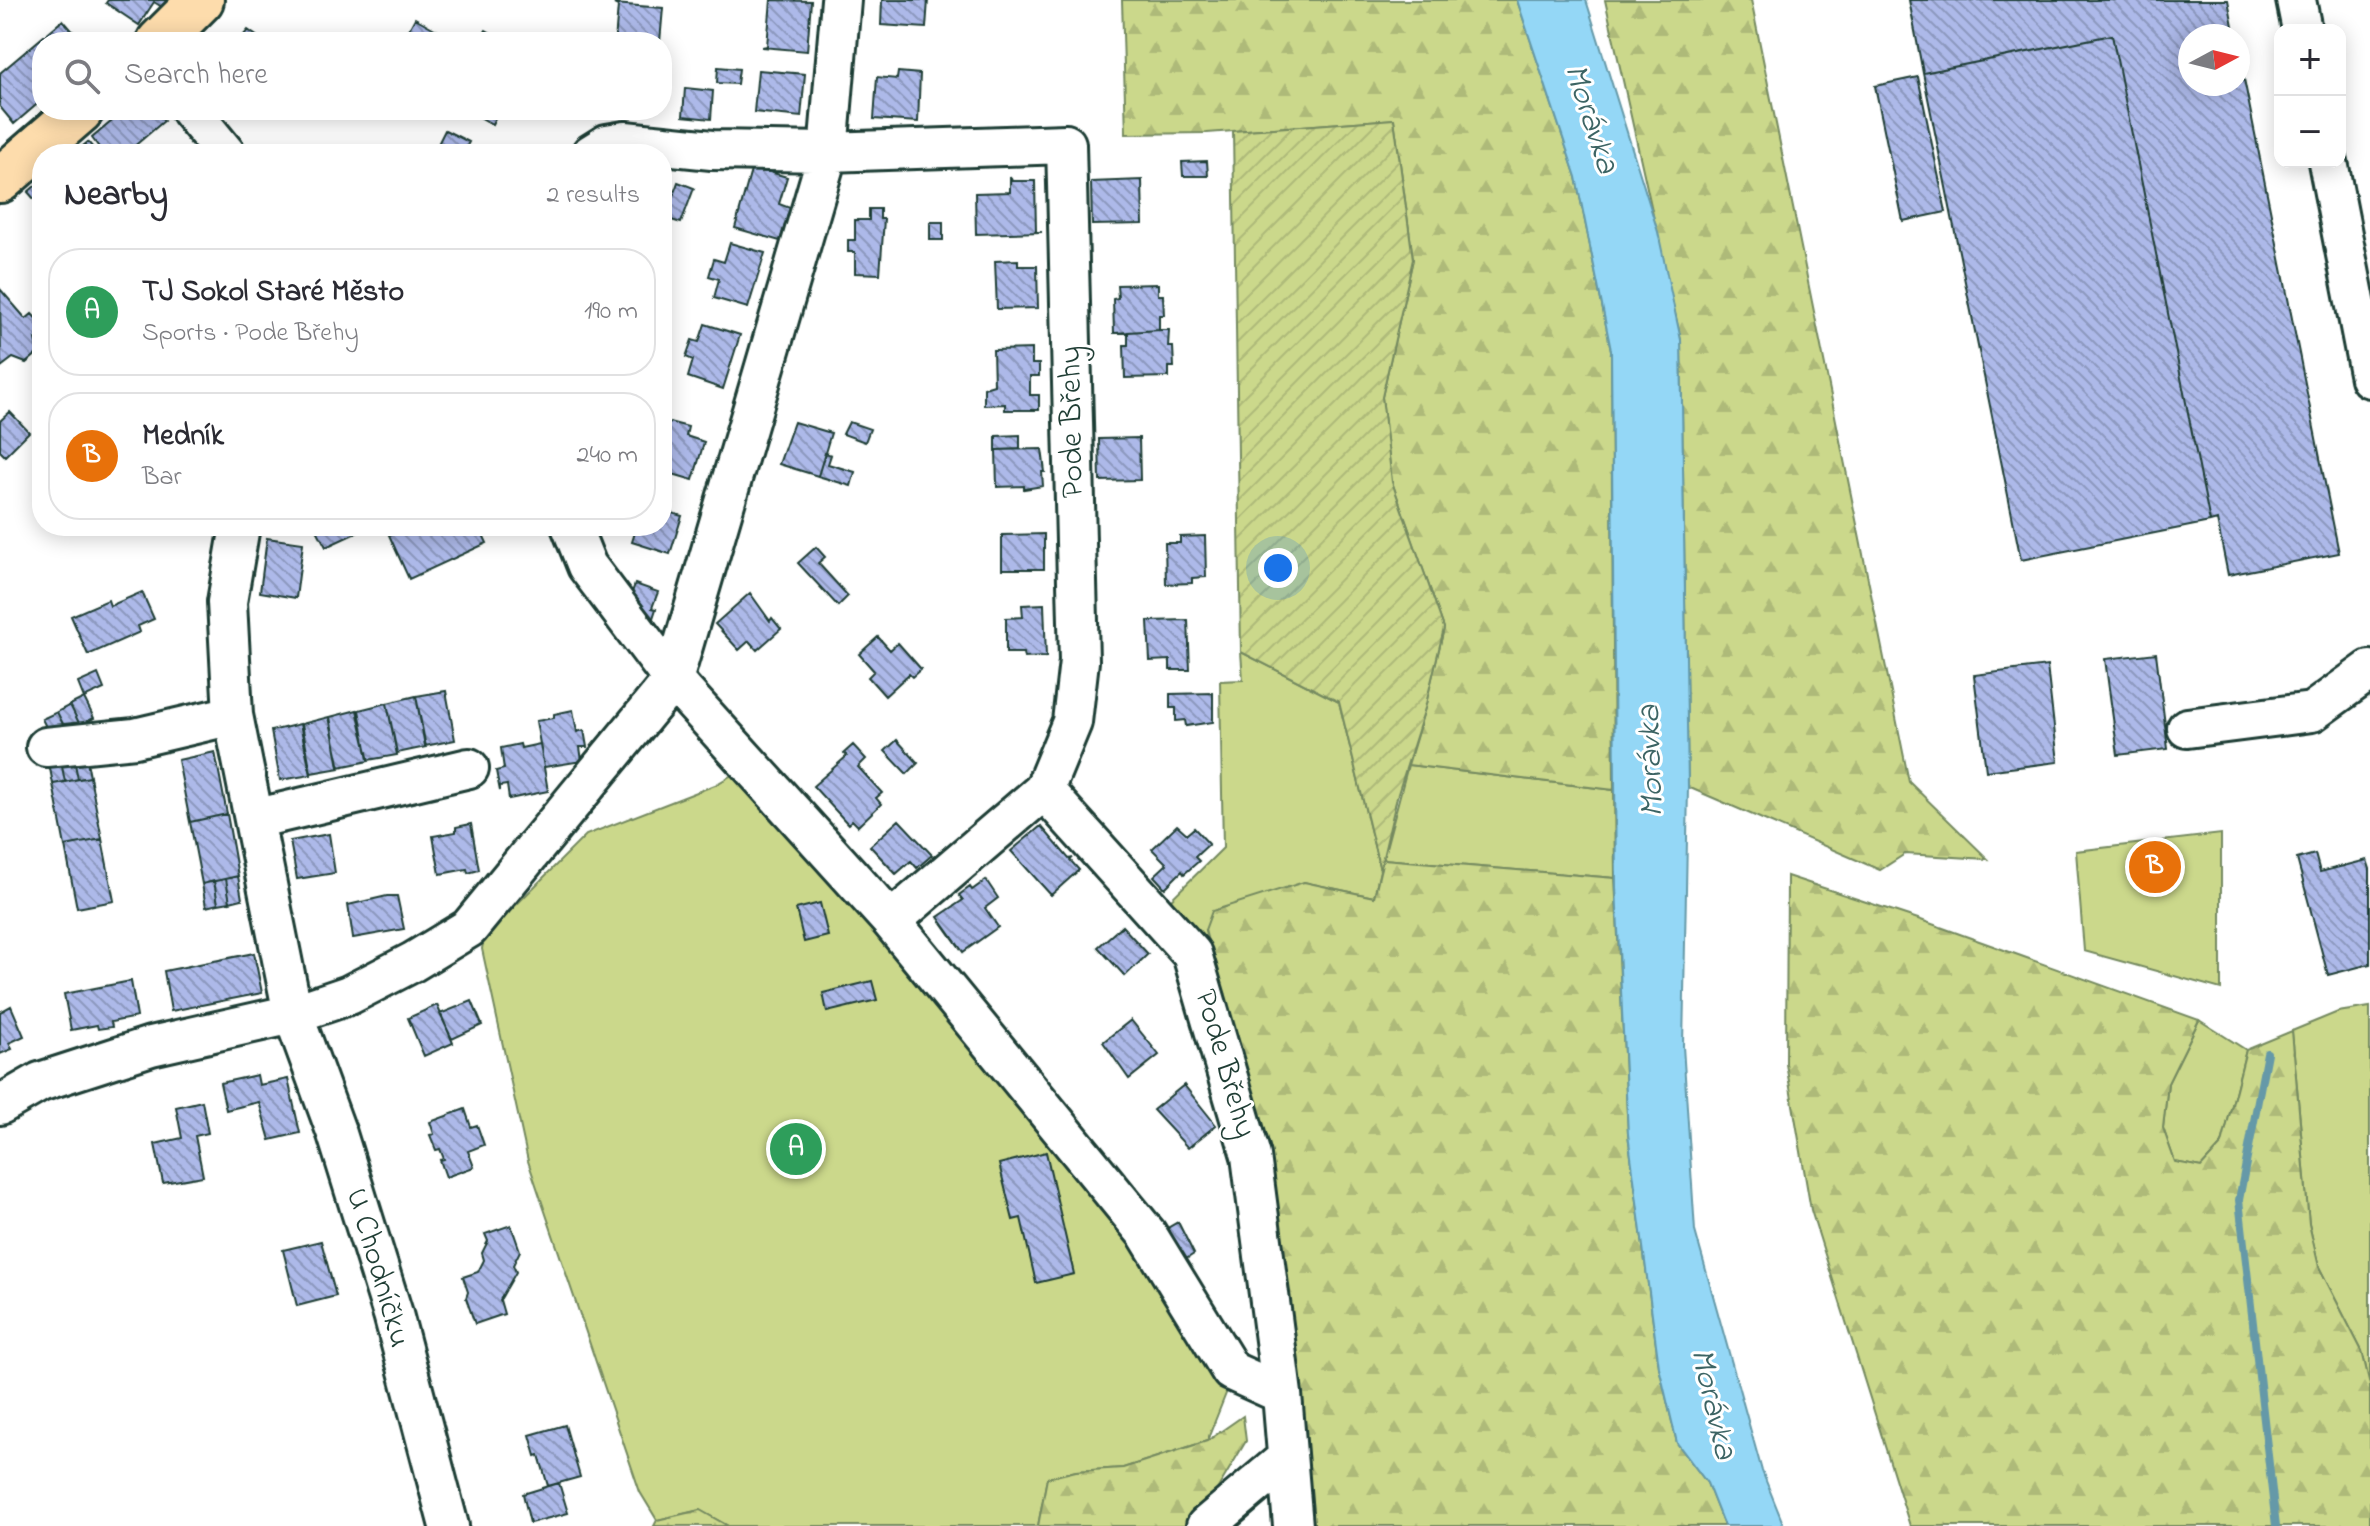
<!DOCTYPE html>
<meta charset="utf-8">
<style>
:root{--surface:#fff;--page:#f2f2f3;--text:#2b2b33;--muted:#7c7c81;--line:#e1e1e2;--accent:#1f6fb2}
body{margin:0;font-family:"Indie Flower",sans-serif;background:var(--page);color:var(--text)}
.controls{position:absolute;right:24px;top:24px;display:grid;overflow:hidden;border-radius:16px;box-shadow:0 4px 20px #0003}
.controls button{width:72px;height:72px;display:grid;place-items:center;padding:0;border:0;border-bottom:2px solid var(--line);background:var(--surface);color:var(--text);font:40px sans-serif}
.compass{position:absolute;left:2178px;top:24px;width:72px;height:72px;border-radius:50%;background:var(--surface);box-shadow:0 4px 20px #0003;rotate:83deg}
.you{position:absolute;left:1278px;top:568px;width:28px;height:28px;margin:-20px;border:6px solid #fff;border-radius:50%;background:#1a73e8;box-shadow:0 0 0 12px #1a73e833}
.badge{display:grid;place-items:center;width:52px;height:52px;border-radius:50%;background:var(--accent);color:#fff;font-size:26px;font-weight:700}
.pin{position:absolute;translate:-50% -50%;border:4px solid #fff;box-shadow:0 2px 8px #0006}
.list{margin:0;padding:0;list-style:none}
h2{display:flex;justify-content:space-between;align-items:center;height:104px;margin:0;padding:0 32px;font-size:34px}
h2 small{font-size:26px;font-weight:400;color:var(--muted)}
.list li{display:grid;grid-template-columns:52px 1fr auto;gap:24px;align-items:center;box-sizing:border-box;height:128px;margin:0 16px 16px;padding:0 16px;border:2px solid var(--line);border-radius:32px}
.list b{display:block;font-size:30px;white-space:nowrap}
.list p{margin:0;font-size:26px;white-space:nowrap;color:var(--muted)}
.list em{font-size:26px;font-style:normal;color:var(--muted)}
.icon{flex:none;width:44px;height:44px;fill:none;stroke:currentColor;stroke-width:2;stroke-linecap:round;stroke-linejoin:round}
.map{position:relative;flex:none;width:2370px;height:1526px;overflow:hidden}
.search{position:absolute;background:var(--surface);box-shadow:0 4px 20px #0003;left:32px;top:32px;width:640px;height:88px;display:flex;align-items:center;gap:20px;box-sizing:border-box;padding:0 28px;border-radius:32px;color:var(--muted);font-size:30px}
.panel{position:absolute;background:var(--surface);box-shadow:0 4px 20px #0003;left:32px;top:144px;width:640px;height:392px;border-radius:32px}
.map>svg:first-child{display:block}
.green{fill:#cbd88b;stroke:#758a60;stroke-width:2}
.forest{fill:url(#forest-firs);stroke:#758a60;stroke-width:2}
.garden{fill:url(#garden-furrows);stroke:#758a60;stroke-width:2}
.water{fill:#94d7f6;stroke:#6599a8;stroke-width:2}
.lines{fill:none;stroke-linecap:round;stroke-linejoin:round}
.stream{stroke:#6599a8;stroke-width:8}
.building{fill:url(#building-back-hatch);stroke:#1f3d34;stroke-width:2}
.minor-casing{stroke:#1f3d34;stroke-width:44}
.major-casing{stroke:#1f3d34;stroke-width:50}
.minor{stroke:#fff;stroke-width:38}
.major{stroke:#fddcac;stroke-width:44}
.labels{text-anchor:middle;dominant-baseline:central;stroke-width:6;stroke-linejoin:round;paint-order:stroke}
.street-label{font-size:32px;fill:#1f3d34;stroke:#fff}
.water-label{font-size:34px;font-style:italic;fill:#3c6464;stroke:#fff}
</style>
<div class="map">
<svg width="2370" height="1526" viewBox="0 0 2370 1526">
<defs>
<pattern id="forest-firs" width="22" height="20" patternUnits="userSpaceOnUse" patternTransform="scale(2)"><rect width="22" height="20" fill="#cbd88b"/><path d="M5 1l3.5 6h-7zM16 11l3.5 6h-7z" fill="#aeba79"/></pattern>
<pattern id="garden-furrows" width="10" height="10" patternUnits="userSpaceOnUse" patternTransform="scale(2)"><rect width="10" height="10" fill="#cbd88b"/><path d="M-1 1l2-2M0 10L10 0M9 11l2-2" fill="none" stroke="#aeba79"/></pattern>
<pattern id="building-back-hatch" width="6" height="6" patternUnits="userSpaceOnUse" patternTransform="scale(2)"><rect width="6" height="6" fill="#adb9e9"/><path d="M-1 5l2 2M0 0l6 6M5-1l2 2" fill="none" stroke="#8c98be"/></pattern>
</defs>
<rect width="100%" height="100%" fill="#fff"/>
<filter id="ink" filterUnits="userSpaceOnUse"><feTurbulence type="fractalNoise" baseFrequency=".0125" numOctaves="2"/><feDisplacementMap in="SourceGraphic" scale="16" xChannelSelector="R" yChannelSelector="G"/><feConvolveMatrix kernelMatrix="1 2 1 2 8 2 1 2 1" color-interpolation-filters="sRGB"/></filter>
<g filter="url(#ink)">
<path class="green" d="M1241,652L1339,702L1380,870L1374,897L1304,882L1205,930L1210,946L1198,953L1161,909L1223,848L1220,681L1243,680Z
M1408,765L1614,790L1615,878L1383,859Z
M737,772L1056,1137L1231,1381L1207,1441L1123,1468L1076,1471L1047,1478L1038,1526H728L699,1510L657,1520L640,1492L528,1161L482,949L484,937L586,835L715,785Z
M2221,834V989L2084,951L2076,851Z
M2370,1007V1385L2362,1351L2319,1267L2309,1224L2292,1031L2338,1012Z
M2199,1020L2246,1050L2222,1144L2201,1167L2175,1162L2163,1128L2168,1083Z"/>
<path class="forest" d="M1122,0H1517L1576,177L1611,350L1614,790L1408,765L1425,708L1444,628L1392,482L1382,397L1413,259L1394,119L1207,133L1126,134Z
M1605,0H1751L1909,782L1988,859L1905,854L1880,870L1688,787L1681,340Z
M1383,859L1615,878L1628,1134L1659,1367L1677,1443L1707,1483L1724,1526H1309L1264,1154L1205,930L1212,911L1304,882L1374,897Z
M1787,876L1918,919L2199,1020L2168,1083L2163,1128L2175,1162L2201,1167L2222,1144L2246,1050L2292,1031L2309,1224L2319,1267L2362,1351L2370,1385V1526H1910L1811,1210L1786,1064Z
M1243,1416L1246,1441L1199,1520L1193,1526H1038L1047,1478L1076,1471L1123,1468L1207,1441Z
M700,1510L728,1526H654L657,1520Z"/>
<path class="garden" d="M1394,119L1413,259L1382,397L1392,482L1444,628L1425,708L1397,797L1380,870L1339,702L1241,652L1233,131Z"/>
<path class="water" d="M1517,0H1586L1658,232L1681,340L1688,787L1683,1046L1695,1231L1762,1471L1784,1526H1724L1707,1483L1677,1443L1659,1367L1628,1134L1616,887L1611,350L1576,177Z"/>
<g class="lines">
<path class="stream" d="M2267,1053L2239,1200L2276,1526"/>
</g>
<path class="building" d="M108,0H171L165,9L154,2L139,25L106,3Z
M771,0L811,1L807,51L762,47L767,46Z
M882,0H928L926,28L881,25Z
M1909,0H2228L2235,36H2190V84H2238V49L2339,553L2228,575L2217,520L2210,522L2112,35L1923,73Z
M614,4L663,8L660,42H615L618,6Z
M415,18L449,37L446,42H402Z
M63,20L82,42H42V100L14,124L0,107V73Z
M248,30L265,42H238Z
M486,30L507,42H479Z
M2112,35L2210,522L2021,560L1923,73Z
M718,67L739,69L737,84L717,83Z
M758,70L805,74L801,117L754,112Z
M898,72L920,74L918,122L874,119L877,77L897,79Z
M1918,77L1946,212L1903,221L1875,86Z
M685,88L713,91L711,119L683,116Z
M125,110H154L164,121L125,154H104L92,138Z
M482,110H499L492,124L478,116Z
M445,130L469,142L463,154H433Z
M88,142L98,154H73Z
M1207,161L1208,176H1183L1182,162Z
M752,167L787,177L779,204L790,208L780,241L735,228Z
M1010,176L1012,181H1035L1036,232H1042L976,234L975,193L1010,192Z
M42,180V208L28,192Z
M1142,180L1143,224L1092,225L1091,182Z
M678,182L694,188L681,223L665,218Z
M869,209H880V219H884L880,274L855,273V252H848V240H855V220H869Z
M930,222H943V240H930Z
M730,243L765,253L748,308L714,298L719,279L709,276L714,259L724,262Z
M1018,260V266H1037L1038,308L997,309L995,261Z
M1158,284V295H1163L1164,315H1159V330L1114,333L1113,299L1118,298L1117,285Z
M0,289L26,319L32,314L42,325V343L35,339L38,353L26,363L13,358L1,367Z
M705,324L740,335L723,389L688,377L693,360L686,357L692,340L699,342Z
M1159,330H1169L1168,347H1173L1174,367H1169V377L1125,378L1124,345H1128V332Z
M1032,349V364H1039V376H1030V395H1039V410H1005V404L984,405V388L994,385L993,350Z
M10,412L29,432L5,456L0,451V421Z
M669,422L688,427L686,436L704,442L693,480L662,471V442Z
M794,422L831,433L818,476L779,464Z
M849,422L870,429L865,442L843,434Z
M1020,435V449L996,450V436Z
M1139,438L1140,480L1100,481L1099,439Z
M1042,449L1045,472H1042L1043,486L1024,489V486L997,487L996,450Z
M825,453L831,455L828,464L855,472L851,486L818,476Z
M662,500L670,503L668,512L682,516L670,554L632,542L637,526H662Z
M315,526H371L326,547Z
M409,526H479L487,543L409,579L389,535Z
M1044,534V569H1002V535Z
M1205,536L1206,577L1192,578V583L1166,584L1165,543H1180V537Z
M267,538L303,543L296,598L260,592Z
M816,547L825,557L818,563L848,596L838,606L798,563Z
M635,584L658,592L652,608L656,609L651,624L629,601Z
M142,592L154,619L138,626L140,632L88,655L71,616L108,600L110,606Z
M750,593L770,621L772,618L781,629L757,650L749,641L739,650L715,624Z
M1044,604L1046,657L1024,658L1023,653H1006V618L1023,617L1022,605Z
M1188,620L1190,670H1170V660L1150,661L1148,621Z
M878,637L890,650L898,643L921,669L912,677L909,674L885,696L868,677L874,671L859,654Z
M2156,653L2168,749L2118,755L2105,659Z
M2047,666L2058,762L1986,771L1974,675Z
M98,674L104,689L84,698L78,683Z
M446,691L455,740L425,746L416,696Z
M1213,693V722L1186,726L1185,720L1176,721V708H1170V694Z
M416,696L426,747L397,753L387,703Z
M84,698L94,718L80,725L70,705Z
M387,703L397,755L368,760L359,710Z
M70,705L80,725L67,732L57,712Z
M357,710L369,761L339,767L330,717Z
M573,710L577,732L584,730L587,747H580L582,761L544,767L536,721L554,718V714Z
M57,712L67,732L52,739L42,719Z
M329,717L340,768L311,773L302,724Z
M300,724L311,775L280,780L271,731Z
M897,740L918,763L907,774L885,751Z
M520,744L521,748L540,744L548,791L509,799L507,785L500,786V791L496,771L504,769L501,748Z
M853,745L866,759L858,767L882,793L876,798L881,804L858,826L852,820L848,824L813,786L847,756L844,753Z
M85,751L90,777L78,779L73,754Z
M215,752L227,814L190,822L178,760Z
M73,754L78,779L65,782L60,756Z
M60,756L65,782L53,784L48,758Z
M90,777L102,839L65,846L53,784Z
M227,814L238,876L202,884L190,822Z
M899,820L932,855L917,868L911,861L896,874L870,846Z
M471,824L479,870L468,873L467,869L440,874L433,836L456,832V827Z
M1177,825L1187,834L1194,828L1209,844L1195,857L1199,861L1184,874L1182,871L1165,888L1154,876L1167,864L1152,849Z
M1041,826L1069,859L1073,858L1070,860L1079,870L1051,895L1011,851Z
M329,834L335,873L297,879L290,841Z
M102,839L114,901L77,908L65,846Z
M2315,854L2320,872L2367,860L2370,869V964L2328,975L2297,859Z
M238,876L242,899L230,902L226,879Z
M226,879L230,902L218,904L214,881Z
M986,880L998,898L985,908L998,927L963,952L938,917L963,900L959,895L970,887L972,890Z
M214,881L218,904L206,907L202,884Z
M387,896H397L404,929L353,938L348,905Z
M820,903L828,936L804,942L796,909Z
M1122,926L1148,954L1125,976L1098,947Z
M254,953L262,993L171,1011L164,971Z
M131,981L137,1017L111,1022L112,1027L98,1029L97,1025L71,1030L64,994Z
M872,981L877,1000L827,1012L823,993Z
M472,1001L482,1025L452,1039L440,1014Z
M437,1005L453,1043L424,1056L408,1018Z
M11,1006L24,1036L9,1043L12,1049L0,1054V1012Z
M1131,1020L1159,1055L1129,1079L1103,1042Z
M257,1075L259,1085L288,1079L300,1133L270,1140L259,1102L226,1110L220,1083Z
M1184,1085L1216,1125L1188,1148L1153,1110Z
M202,1101L208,1133L195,1136L203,1176L163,1183L155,1144L182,1138L176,1107Z
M465,1109L471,1127L477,1125L484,1145L468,1151L474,1167L446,1177L440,1160L444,1159L440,1149L436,1150L430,1135L434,1134L430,1122Z
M1046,1152L1074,1274L1036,1283L1021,1218L1013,1220L999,1164Z
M1178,1222L1194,1254L1183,1261L1166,1229Z
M511,1225L520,1251L513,1265L516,1272L500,1300L504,1314L475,1324L466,1298L468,1292L463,1277L478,1272L484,1260L482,1253L488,1241L485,1234Z
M321,1241L336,1296L297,1306L283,1250Z
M565,1425L580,1477L548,1486L539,1455L536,1456L530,1435Z
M559,1483L568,1513L530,1523L523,1494Z"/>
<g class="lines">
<g class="minor-casing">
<path id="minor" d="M2296,0L2302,30
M190,110L226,154
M591,154L607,144L625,141L712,150L828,152L1066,144L1079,661L1072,722L1044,790L891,921
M2328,162L2370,378
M240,526L227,602L233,715L293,1014L337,1134L393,1314L449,1526
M571,526L587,566L673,680L891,921L1147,1234L1231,1371L1282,1394L1293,1526
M2187,728L2312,712L2370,670
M46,747L135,738L233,715
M1044,790L1192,954L1251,1156L1282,1394
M254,819L469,768
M0,1105L40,1082L151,1046L293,1014L349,995L413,962L469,928L673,680L828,152L841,0
M1206,1526L1287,1458"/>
</g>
<g class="major-casing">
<path id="major" d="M159,42L201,0
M0,180L81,110"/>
</g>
<use href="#minor" class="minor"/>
<use href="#major" class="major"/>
</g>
</g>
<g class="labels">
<g class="street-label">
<text transform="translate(1073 422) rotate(-91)">Pode Břehy</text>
<text transform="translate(1224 1064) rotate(74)">Pode Břehy</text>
<text transform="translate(377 1268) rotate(74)">U Chodníčku</text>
</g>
<g class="water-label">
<text transform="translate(1590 119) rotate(72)">Morávka</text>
<text transform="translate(1652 761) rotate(-92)">Morávka</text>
<text transform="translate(1712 1404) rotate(77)">Morávka</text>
</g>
</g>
</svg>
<div class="controls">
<button>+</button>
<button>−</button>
</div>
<svg class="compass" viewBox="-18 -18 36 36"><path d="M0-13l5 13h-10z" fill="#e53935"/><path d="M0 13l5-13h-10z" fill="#7c7c81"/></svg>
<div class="you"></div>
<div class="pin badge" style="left:796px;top:1149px;background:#2e9e5b">A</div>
<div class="pin badge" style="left:2155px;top:867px;background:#e8710a">B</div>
<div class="search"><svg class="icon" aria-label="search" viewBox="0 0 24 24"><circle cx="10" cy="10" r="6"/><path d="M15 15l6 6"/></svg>Search here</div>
<section class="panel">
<h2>Nearby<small>2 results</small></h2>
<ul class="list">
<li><span class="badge" style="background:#2e9e5b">A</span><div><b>TJ Sokol Staré Město</b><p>Sports · Pode Břehy</p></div><em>190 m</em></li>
<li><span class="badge" style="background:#e8710a">B</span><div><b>Medník</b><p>Bar</p></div><em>240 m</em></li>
</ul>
</section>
</div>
